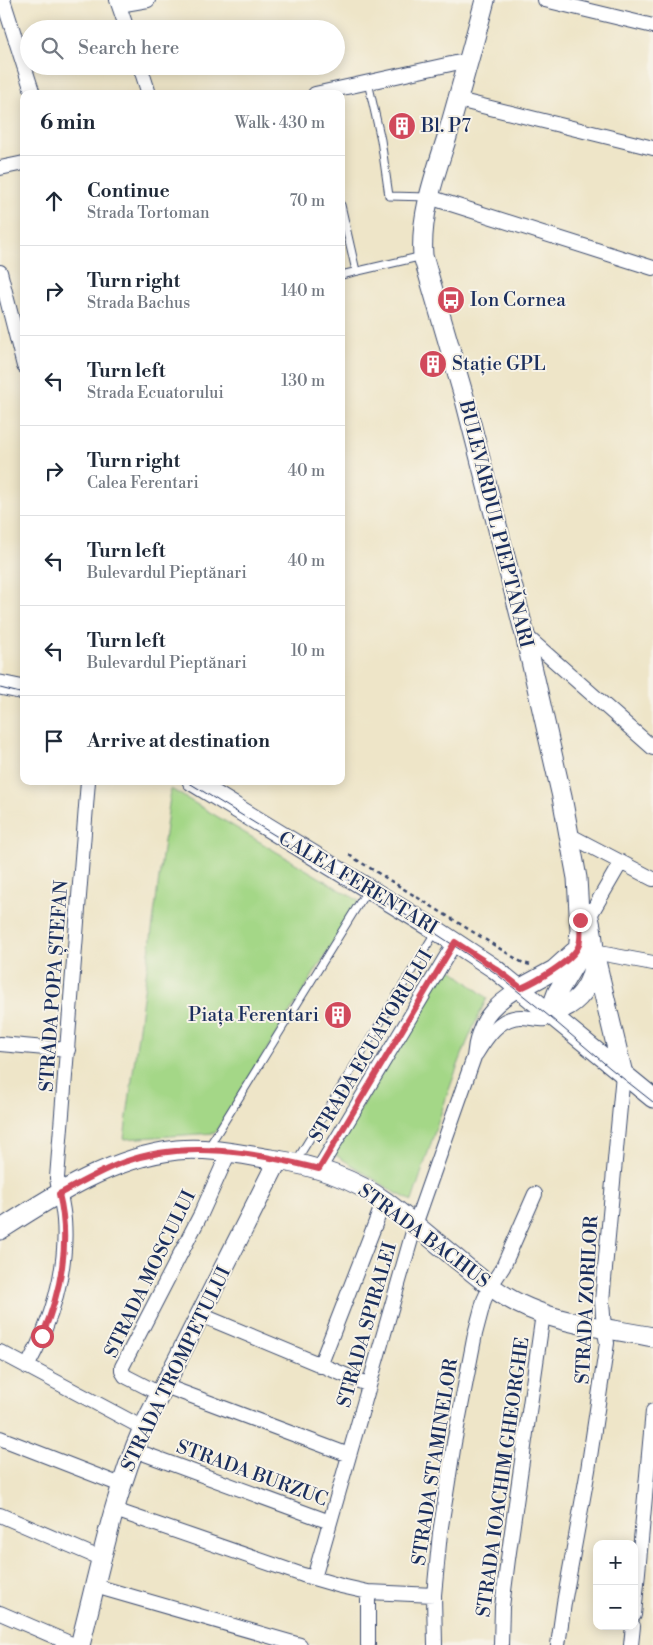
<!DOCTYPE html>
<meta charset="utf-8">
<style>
:root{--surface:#fff;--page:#f6f6f7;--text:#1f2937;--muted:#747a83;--line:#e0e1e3}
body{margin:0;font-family:"Libre Bodoni",serif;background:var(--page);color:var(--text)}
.controls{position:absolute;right:15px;bottom:15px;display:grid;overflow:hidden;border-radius:10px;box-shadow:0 2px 12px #0003}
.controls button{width:45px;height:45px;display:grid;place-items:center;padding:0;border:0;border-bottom:1px solid var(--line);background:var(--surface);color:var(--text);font:25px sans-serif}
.stop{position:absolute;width:15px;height:15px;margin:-11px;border:4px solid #d1495b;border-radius:50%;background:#fff}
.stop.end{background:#d1495b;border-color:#fff;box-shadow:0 1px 5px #0008}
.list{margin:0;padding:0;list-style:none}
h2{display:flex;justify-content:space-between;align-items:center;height:65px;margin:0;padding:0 20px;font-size:21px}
h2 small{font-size:16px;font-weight:400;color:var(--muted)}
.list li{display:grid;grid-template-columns:32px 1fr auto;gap:15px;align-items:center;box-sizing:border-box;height:90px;padding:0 20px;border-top:1px solid var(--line)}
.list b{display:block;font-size:19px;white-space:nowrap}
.list p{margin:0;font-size:16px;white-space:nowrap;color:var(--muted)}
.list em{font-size:16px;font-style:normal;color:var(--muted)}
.icon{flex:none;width:28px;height:28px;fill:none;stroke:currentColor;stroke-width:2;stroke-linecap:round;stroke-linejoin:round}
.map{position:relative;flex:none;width:653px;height:1645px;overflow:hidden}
.search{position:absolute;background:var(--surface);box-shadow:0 2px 12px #0003;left:20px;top:20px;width:325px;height:55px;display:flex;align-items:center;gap:12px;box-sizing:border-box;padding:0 18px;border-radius:28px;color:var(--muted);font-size:19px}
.panel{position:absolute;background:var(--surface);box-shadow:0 2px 12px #0003;left:20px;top:90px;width:325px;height:695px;border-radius:10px}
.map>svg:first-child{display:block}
.green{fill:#a4d787;stroke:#608372}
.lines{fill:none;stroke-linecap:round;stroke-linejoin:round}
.lane-casing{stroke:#3b4a6e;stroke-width:9}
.street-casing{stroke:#3b4a6e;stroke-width:16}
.secondary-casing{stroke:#3b4a6e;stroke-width:21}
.path{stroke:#3b4a6e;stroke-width:2.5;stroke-dasharray:4 4;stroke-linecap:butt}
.lane{stroke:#fff;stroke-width:7}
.street{stroke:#fff;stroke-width:14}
.secondary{stroke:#fff;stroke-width:19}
.tram{stroke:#1b2f5e;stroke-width:1}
.route{stroke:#d1495b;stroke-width:6}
.labels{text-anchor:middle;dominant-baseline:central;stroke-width:4;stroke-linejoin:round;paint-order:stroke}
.poi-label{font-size:19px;fill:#1b2f5e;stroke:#f7f3e8;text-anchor:start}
.street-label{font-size:19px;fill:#1b2f5e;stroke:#f7f3e8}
</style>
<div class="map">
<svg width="653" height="1645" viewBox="0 0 653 1645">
<rect width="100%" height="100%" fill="#f7f3e8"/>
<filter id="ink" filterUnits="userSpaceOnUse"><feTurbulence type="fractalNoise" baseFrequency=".02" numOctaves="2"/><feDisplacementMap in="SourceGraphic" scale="10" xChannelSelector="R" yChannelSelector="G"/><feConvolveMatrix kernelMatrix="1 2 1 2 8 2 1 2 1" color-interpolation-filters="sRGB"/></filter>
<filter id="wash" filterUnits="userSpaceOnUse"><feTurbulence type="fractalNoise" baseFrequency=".0096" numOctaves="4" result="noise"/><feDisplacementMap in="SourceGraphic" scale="20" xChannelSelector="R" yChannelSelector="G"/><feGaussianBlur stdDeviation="1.12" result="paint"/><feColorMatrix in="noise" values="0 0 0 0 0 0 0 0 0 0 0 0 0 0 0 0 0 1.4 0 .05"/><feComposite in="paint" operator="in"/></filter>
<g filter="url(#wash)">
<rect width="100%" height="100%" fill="#eee5c8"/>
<path class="green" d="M171,789L359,901L215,1133L124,1139Z
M446,965L487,998C455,1062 435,1133 412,1201L396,1193L334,1154Z"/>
</g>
<g filter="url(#ink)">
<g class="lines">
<g class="lane-casing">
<path id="lane" d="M368,82L381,140L389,196L429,197
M341,205L356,271
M341,275L423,256
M208,1148L368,889
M295,1163L436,931"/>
</g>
<g class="street-casing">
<path id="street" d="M3,0L33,94
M117,0L127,29
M545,0L653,26
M119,5L148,0
M140,66L149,94
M315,94L469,60
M458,100L653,148
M0,168L24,163
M429,197L653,268
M0,272L24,366
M525,635L653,748
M569,835L653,879
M589,917L621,862
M594,952L653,963
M0,1044L68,1050
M476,1054C486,1038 499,1017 521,1017C529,1017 537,1020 545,1019L552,1014
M319,1169L455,942
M201,1315L369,1385
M0,1352L143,1428
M320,1366L384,1201
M27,1367C51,1323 68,1270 64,1220C63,1206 59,1192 57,1178L88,781
M165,1386L349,1455
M160,1394L125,1376L122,1371V1367L201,1214L229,1152
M0,1438L121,1485
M134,1450L330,1522
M115,1510L303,1575L341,1586L368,1592L434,1595
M0,1515L102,1559
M314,1578L415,1225L474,1057C477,1022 491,1005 521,988
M95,1586L300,1645
M0,1613L74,1645
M634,1615L653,1411
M368,1645V1592
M435,1645L434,1595L440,1533L454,1443L475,1334L484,1300L490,1287L503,1267L535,1194
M501,1645L502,1607L508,1559L543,1314
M558,1645L564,1603L588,1470L607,1343L604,1328L602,1301L623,1074
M631,1645L633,1626"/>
</g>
<g class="secondary-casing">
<path id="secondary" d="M485,0C473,46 460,91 447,137C435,175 420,215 423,256L465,400L525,635L562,797L577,878L580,930L578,953L575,963L557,993L551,1009L552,1014
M0,685L24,690
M192,781L436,930L495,969L653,1098
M596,961L623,1074
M521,988L554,970L574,952
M552,1014C558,1012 563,1008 569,1005C601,984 596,945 588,913
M0,1230C54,1195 112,1157 177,1150C208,1147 240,1154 271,1159C312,1165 352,1177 386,1202C407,1218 428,1235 448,1252C474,1273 497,1295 528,1308C567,1325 612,1329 653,1337
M80,1645C99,1572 113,1497 143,1428L278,1160"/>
</g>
<path class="path" d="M349,855L523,963L531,965"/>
<use href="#lane" class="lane"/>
<use href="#street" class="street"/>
<use href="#secondary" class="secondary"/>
<path class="tram" d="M0,688L24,694
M186,781L435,933L494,972L550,1017L610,1068L653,1102"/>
</g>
</g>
<g class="lines" filter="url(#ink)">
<path class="route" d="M42,1336C61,1292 71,1241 59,1194C80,1183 102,1170 124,1162C187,1139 256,1153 319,1169L455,942L495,968L521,988C535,982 572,961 578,947C582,940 580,928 580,920"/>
</g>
<defs>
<g id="building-disc" transform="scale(1.4375)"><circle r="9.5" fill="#d1495b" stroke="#f7f3e8"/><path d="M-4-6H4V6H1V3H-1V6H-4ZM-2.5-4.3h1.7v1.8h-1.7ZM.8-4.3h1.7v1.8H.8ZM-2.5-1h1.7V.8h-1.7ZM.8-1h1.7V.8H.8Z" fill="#fff"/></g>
<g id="bus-disc" transform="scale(1.4375)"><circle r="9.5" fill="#d1495b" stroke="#f7f3e8"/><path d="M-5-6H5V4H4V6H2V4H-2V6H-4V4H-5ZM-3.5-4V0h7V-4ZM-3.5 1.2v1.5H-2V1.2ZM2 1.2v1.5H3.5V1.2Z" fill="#fff"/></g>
</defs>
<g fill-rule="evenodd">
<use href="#building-disc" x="402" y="126"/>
<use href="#bus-disc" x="451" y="300"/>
<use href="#building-disc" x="433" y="364"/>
<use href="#building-disc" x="338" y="1015"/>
</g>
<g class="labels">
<g class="poi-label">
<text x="421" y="126">Bl. P7</text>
<text x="470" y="300">Ion Cornea</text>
<text x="452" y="364">Stație GPL</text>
<text x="319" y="1015" text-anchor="end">Piața Ferentari</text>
</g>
<g class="street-label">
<text transform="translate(496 524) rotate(76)">BULEVARDUL PIEPTĂNARI</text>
<text transform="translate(358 883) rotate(31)">CALEA FERENTARI</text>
<text transform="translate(54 986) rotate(-86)">STRADA POPA ȘTEFAN</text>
<text transform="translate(371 1046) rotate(-59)">STRADA ECUATORULUI</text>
<text transform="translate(424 1236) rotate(37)">STRADA BACHUS</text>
<text transform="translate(150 1274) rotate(-64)">STRADA MOSCULUI</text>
<text transform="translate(587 1300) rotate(-87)">STRADA ZORILOR</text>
<text transform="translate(367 1325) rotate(-74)">STRADA SPIRALEI</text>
<text transform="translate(176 1369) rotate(-64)">STRADA TROMPETULUI</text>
<text transform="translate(435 1462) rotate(-81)">STRADA STAMINELOR</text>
<text transform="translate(252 1473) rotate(20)">STRADA BURZUC</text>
<text transform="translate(503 1477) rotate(-82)">STRADA IOACHIM GHEORGHE</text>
</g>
</g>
</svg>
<div class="controls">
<button>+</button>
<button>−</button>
</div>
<div class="stop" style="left:42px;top:1336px"></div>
<div class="stop end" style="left:580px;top:920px"></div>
<div class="search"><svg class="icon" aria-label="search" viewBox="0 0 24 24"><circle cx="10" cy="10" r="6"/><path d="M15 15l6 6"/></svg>Search here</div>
<section class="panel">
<h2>6 min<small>Walk · 430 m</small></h2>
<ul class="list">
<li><svg class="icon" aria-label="ahead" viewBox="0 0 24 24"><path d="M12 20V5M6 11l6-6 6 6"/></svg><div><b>Continue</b><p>Strada Tortoman</p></div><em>70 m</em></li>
<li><svg class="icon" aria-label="right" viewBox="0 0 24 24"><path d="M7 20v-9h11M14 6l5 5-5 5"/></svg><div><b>Turn right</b><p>Strada Bachus</p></div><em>140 m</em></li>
<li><svg class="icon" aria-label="left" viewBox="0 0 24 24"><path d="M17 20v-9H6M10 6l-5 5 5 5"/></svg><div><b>Turn left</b><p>Strada Ecuatorului</p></div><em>130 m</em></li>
<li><svg class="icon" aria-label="right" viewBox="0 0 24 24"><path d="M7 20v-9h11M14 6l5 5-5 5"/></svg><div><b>Turn right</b><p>Calea Ferentari</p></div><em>40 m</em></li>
<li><svg class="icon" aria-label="left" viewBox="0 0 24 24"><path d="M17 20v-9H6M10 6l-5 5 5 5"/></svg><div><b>Turn left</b><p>Bulevardul Pieptănari</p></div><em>40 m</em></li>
<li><svg class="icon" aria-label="left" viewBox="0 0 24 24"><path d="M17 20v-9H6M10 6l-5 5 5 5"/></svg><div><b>Turn left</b><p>Bulevardul Pieptănari</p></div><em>10 m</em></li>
<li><svg class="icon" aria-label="arrive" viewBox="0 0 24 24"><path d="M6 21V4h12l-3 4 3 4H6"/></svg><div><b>Arrive at destination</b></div></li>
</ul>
</section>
</div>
